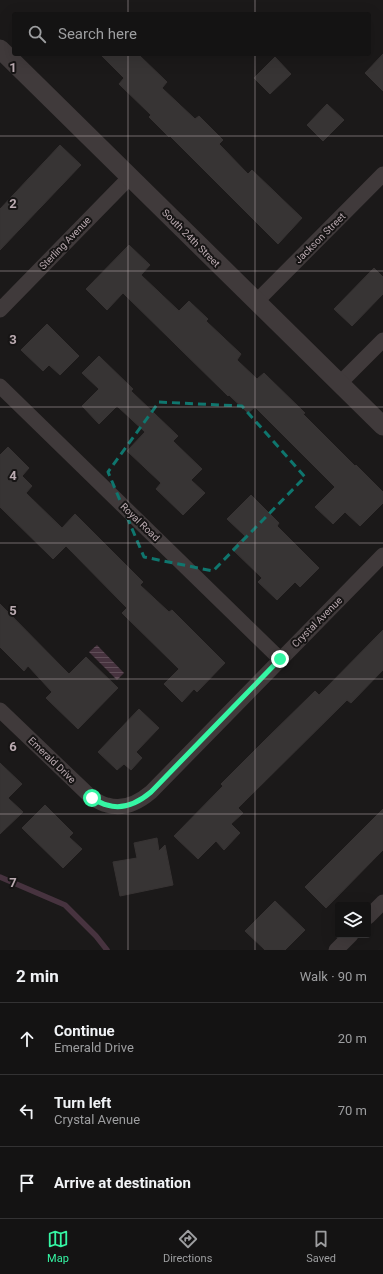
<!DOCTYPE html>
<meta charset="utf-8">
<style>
:root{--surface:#141313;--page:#212021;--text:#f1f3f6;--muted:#9d9ea0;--line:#333233;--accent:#35f6a4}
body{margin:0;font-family:Roboto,sans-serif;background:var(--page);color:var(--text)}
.controls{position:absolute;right:12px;bottom:12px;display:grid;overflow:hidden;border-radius:4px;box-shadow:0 4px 16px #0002}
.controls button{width:36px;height:36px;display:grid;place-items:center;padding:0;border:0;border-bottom:1px solid var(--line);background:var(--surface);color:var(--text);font:20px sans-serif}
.stop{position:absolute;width:12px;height:12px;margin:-9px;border:3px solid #35f6a4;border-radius:50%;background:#fff}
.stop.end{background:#35f6a4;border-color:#fff;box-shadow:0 1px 4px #0008}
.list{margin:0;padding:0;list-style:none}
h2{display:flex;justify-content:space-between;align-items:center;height:52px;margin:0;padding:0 16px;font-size:17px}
h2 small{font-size:13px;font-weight:400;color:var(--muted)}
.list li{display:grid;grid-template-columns:26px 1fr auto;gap:12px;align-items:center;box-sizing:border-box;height:72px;padding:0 16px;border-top:1px solid var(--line)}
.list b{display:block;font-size:15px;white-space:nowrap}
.list p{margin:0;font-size:13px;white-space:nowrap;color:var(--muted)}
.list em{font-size:13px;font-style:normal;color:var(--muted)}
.icon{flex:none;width:22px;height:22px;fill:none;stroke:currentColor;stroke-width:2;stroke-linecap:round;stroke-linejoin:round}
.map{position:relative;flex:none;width:383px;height:950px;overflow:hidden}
.search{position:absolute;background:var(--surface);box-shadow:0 4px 16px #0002;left:12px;right:12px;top:12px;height:44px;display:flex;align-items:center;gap:10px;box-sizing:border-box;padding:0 14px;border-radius:4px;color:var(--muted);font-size:15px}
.sheet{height:268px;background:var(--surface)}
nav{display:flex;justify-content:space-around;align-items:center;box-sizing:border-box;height:56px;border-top:1px solid var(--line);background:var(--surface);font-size:11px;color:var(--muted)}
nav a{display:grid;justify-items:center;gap:2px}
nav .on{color:var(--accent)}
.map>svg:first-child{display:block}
.water{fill:url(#water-rules)}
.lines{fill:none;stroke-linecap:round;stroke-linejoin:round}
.stream{stroke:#47333f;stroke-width:5.5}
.building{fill:#373434;stroke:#373333}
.minor{stroke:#403a3b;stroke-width:15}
.tertiary{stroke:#403a3b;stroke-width:19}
.route{stroke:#35f6a4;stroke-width:5}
.marked{fill:none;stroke:#0f766e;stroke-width:3;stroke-dasharray:8 5;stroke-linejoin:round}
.grid{fill:none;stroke:#bbabb1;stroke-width:1;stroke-opacity:0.55}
.labels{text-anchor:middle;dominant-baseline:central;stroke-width:4;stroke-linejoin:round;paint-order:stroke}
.street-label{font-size:10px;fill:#bbabb1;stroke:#161414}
.grid-label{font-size:13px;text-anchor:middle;font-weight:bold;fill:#bbabb1;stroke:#161414;stroke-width:4;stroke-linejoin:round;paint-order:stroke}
</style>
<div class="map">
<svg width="383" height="950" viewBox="0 0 383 950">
<defs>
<pattern id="water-rules" width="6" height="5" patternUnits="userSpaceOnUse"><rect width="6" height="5" fill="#47333f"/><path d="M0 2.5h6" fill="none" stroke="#604e58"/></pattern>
</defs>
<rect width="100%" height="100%" fill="#1b1919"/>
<path class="water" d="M97,645L124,673L117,680L89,652Z"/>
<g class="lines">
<path class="stream" d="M0,877L65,905L96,936L107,950"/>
</g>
<path class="building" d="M100,54H138L167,82L162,88L195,119L199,116L223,140L219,144L248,174L252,170L302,218L278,244L170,136L169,137L149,117L151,115L119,84L124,78Z
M383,54V91L365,73Z
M275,57L291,74L270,94L254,78Z
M327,104L344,120L323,141L307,125Z
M60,145L81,165L0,250V209Z
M129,245L150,265L141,275L179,311L189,301L208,319L206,321L241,354L237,360L257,379L264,373L305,413L303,414L355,466L356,465L383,492V503L360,526L345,512L333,524L315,507L335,487L255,407L248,413L229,395L228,396L123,293L107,310L86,289Z
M374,268L383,277V294L352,326L334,309Z
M47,324L79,356L60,375L49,365L43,371L21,350Z
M99,356L133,389L131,391L178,436L173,441L202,469L191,480L205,493L183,515L156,489L161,483L127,451L145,432L117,406L99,424L82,406L99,389L82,373Z
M8,447L29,468L22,476L32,486L26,493L62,528L75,514L143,582L140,585L169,612L172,610L225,663L197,692L194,689L182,702L164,684L179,669L122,613L127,608L66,546L53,559L0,507V455Z
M251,495L279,523L277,526L319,568L300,587L295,582L277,600L258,582L262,578L232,549L245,536L227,519Z
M0,604L69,674L86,657L118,688L78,729L46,698L52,692L28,666L24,671L0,647Z
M383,630V670L351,703L347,700L238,808L243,813L231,824L240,833L224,850L216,841L198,859L174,836L223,786L221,784L264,741L315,691L319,695Z
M139,709L159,728L136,752L142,758L131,770L124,764L117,770L98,752Z
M0,763L22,784L8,798L23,812L0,834Z
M45,805L73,833L69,837L82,849L63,868L22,828Z
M383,809V850L326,908L305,887Z
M157,838L159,851L165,845L173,885L120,896L113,862L137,858L134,843Z
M275,901L305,930L285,950H265L245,931Z"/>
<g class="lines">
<path class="minor" d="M256,302L383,174
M0,310L130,177
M340,383L383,340
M0,386L280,659
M0,710L92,798C97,801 102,804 107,805C123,810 138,803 151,792L383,555
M368,917L383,902
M336,950L351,935"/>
<path class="tertiary" d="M0,49L383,426"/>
</g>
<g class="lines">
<path class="route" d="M92,798C97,801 102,804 107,805C123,810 138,803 151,792L280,659"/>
</g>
<path class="marked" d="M159,402L242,406L305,477L213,571L144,557L108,472Z"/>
<path class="grid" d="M128,0V14M255,0V14M128,54V950M255,54V950M0,136H383M0,271H383M0,407H383M0,543H383M0,679H383M0,814H383"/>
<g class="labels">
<g class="street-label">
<text transform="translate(191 238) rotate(45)">South 24th Street</text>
<text transform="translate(320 238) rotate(-45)">Jackson Street</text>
<text transform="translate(65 243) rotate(-46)">Sterling Avenue</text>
<text transform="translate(140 522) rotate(44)">Royal Road</text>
<text transform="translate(317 622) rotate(-45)">Crystal Avenue</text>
<text transform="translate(52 760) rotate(44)">Emerald Drive</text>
</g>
</g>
<g class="grid-label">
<text x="13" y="72">1</text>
<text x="13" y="208">2</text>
<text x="13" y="344">3</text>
<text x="13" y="480">4</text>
<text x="13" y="615">5</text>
<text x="13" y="751">6</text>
<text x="13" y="887">7</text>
</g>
</svg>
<div class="controls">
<button><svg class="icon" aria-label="layers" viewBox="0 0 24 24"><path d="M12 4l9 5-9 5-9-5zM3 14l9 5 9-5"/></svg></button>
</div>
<div class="stop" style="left:92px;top:798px"></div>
<div class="stop end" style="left:280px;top:659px"></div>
<div class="search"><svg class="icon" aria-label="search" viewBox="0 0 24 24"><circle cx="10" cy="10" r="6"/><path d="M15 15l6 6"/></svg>Search here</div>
</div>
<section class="sheet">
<h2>2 min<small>Walk · 90 m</small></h2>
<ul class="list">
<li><svg class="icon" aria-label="ahead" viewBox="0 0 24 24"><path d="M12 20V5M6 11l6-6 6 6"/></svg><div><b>Continue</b><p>Emerald Drive</p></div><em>20 m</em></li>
<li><svg class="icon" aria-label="left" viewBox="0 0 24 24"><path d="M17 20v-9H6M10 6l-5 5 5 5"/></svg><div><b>Turn left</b><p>Crystal Avenue</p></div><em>70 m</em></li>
<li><svg class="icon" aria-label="arrive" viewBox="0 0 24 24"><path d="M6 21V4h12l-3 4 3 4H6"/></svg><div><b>Arrive at destination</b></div></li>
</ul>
</section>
<nav>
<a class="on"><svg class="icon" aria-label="map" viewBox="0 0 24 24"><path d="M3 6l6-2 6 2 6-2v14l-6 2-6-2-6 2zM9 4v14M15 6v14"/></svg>Map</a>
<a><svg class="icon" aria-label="directions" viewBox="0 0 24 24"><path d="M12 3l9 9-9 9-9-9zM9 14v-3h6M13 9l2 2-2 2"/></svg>Directions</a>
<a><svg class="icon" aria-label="saved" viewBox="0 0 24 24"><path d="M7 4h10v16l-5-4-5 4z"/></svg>Saved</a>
</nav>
